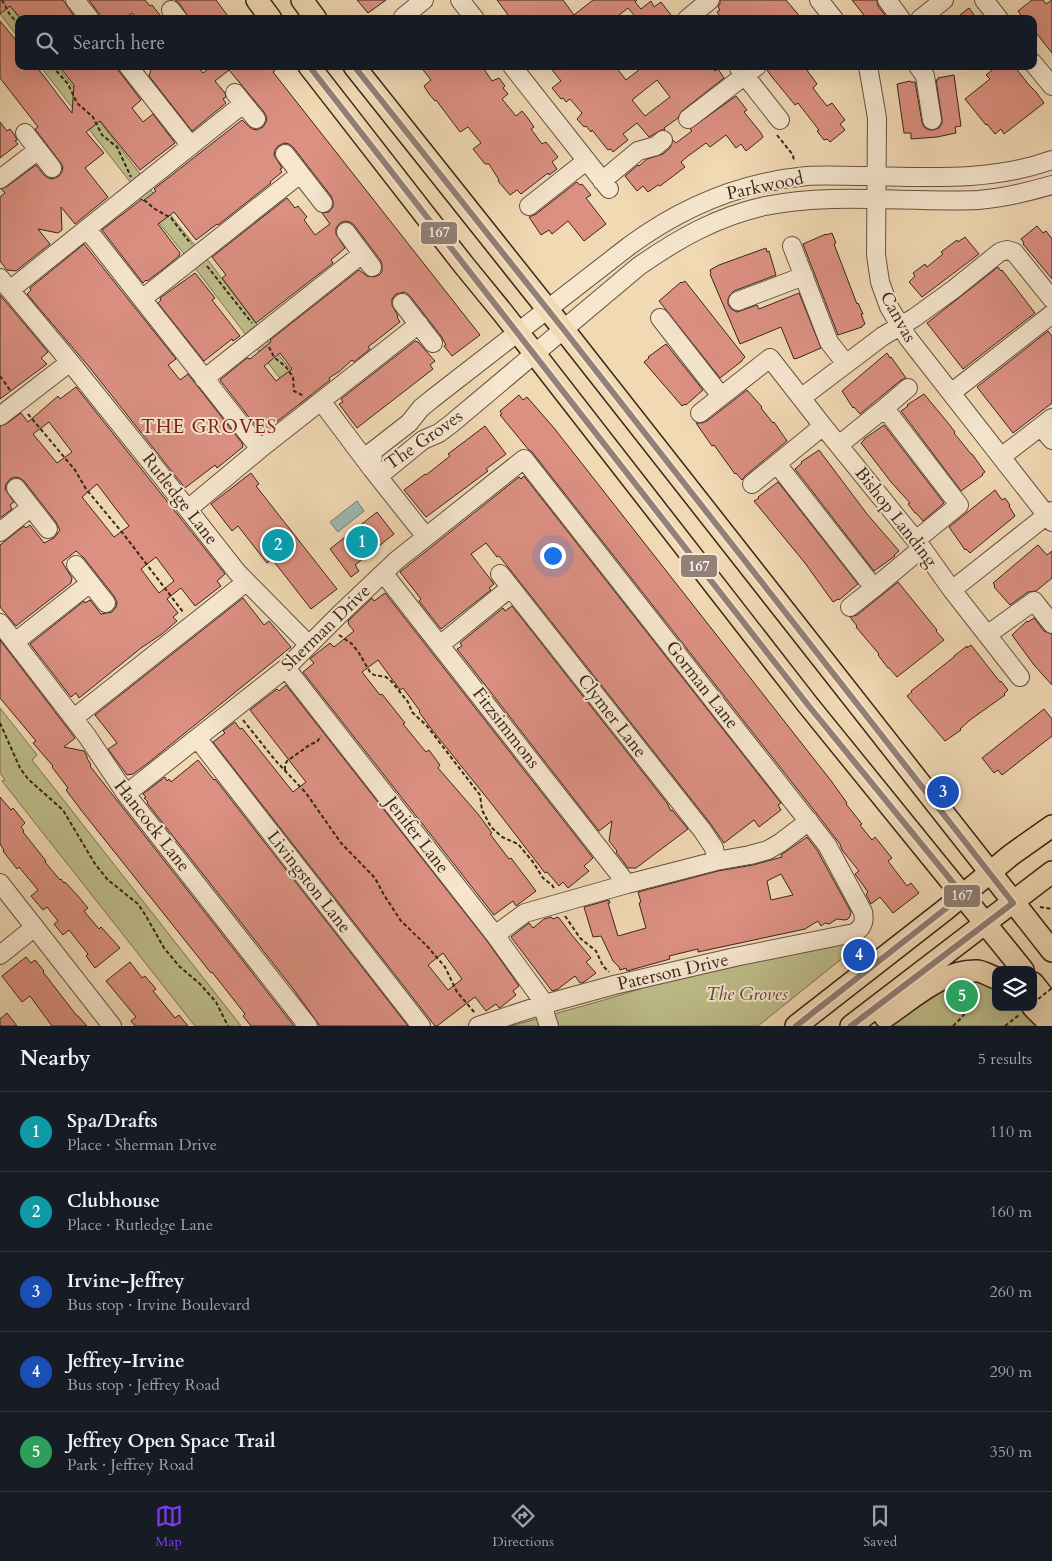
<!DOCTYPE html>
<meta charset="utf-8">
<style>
:root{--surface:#171b24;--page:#20242c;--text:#f1f3f6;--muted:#9ea1a6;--line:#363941;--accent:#7c3aed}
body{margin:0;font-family:Cardo,serif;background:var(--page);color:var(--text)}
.controls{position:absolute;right:15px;bottom:15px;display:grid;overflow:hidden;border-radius:10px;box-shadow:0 5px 20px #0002}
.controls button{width:45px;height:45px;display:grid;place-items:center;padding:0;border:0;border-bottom:1px solid var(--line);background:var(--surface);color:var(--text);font:25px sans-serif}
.you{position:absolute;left:552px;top:555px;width:18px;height:18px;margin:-12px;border:4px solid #fff;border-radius:50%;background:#1a73e8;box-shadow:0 0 0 8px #1a73e833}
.badge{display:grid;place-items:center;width:32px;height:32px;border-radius:50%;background:var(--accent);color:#fff;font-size:16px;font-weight:700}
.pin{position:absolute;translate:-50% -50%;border:2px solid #fff;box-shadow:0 1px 5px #0006}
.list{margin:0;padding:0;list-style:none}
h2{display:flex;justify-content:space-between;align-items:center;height:65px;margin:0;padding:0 20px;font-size:21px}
h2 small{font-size:16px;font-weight:400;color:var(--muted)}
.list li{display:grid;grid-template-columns:32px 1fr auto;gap:15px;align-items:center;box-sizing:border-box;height:80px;padding:0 20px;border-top:1px solid var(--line)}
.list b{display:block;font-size:19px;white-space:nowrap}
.list p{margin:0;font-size:16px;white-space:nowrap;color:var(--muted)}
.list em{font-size:16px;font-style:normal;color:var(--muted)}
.icon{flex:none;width:28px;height:28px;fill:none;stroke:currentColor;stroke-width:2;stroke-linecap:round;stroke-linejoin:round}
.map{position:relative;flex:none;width:1052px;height:1026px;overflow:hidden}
.search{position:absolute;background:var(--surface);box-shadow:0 5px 20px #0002;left:15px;right:15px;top:15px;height:55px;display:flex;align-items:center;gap:12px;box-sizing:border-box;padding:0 18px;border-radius:10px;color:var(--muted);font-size:19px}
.sheet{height:465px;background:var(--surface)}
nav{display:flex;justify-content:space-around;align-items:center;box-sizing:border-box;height:70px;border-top:1px solid var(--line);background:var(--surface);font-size:14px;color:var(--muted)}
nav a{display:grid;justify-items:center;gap:2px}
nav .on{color:var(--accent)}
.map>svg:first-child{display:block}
.green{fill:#bebe8a;stroke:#7c7153}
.water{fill:#9cb9b3;stroke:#747d77}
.building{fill:#dc9082;stroke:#39241c;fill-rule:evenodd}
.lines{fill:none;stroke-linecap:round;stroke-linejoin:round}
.minor-casing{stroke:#675142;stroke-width:20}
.major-casing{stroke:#39241c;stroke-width:24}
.path{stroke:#39241c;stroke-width:2;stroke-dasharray:4 2.5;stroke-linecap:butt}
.minor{stroke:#f6e6ce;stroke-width:18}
.major{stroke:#f1d9b4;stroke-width:21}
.path-bridge{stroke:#39241c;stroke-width:2;stroke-dasharray:4 2.5;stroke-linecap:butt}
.bus-1-casing{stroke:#f6e6ce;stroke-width:10}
.bus-1{stroke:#938177;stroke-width:6}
.labels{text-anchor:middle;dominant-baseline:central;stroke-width:4;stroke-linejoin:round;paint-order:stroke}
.street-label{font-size:18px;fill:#39241c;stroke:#f6e6ce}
.park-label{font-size:18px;font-style:italic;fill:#5a4a38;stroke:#f6e6ce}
.neighbourhood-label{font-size:19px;letter-spacing:1px;fill:#7a1f14;stroke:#f6e6ce}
.line-badge{stroke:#f6e6ce;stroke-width:2}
.badge-label{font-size:14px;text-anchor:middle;font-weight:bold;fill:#fff}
</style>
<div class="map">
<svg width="1052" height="1026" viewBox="0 0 1052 1026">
<rect width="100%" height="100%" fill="#f1d9b4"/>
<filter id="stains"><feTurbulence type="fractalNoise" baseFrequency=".004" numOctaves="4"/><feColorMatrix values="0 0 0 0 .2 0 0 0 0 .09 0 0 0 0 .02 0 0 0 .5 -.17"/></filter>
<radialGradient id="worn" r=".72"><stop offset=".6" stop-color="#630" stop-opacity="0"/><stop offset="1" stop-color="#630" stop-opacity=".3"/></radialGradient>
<path class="green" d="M0,0H6L20,19H19V38L0,14Z
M40,66H57L141,175L131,183Z
M150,189L196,247L185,255L139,198Z
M207,259L258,326L246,335L195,268Z
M267,340L312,397L302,406L257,349Z
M0,708L37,755L32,760L241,1026H195L2,781L5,780L0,773Z
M860,937L865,940L758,1026H511L604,1000L678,977Z
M960,977L996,984V1007H1022L1037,1026H889Z"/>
<path class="water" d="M357,501L364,511L338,532L330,522Z"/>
<path class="building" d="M0,0H63L74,16L70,19H21L10,6L0,14Z
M89,0H145L150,6L152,5L163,19H137L132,13L124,19H103Z
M175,0H216L230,19H190L179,3Z
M357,0H386L368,13Z
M497,0H563L574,15L593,0H637L635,2L641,9L651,1L654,7L661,2L674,19H628L634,15L628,8L614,19H511Z
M720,0H786L802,19H722L717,12L720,10L718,7L720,4Z
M852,0H877L878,6L888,19H867Z
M1032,0H1043L1046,4L1052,0V53L1033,29V19H1024L1018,11Z
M969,8L977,19H955Z
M0,21L19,44V66H36L72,113L74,85L59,66H115L141,100L132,108L143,122L153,114L175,143L140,170L100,121L86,132L104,153L85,168L108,197L75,224L61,207L62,230L58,233L38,229L50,244L16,271L7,270L0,261V197L5,193L1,189L6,187L36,165L44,175L48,178L53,179L59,176L62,172L63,167L60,162L35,129L38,127L0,78Z
M155,66H197L203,73L212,66H280L273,72L480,335L452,356L444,346L446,345L441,336L410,296L405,292L396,294L392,299V305L398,316L397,317L400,322L368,347L370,349L354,362L352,360L340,371L329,378L330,380L265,431L262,428L259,430L220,380L247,358L250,359L271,342L270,340L359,270L367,276L374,277L379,275L382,272V265L381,261L354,225L350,222L345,221L340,223L336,228V234L345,248L331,260L333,263L256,323L222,278L226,275L212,257L287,198L295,208L298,206L307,217L304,220L315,235L330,224L322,213L329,212L333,207V201L331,196L293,147L289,144L284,143L278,146L275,150L274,155L282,168L280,169L282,172L270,182L271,183L218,225L217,224L196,240L174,212L158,224L180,253L179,256L162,270L147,281L146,280L143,283L102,230L142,199L143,201L156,191L154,189L242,120L252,129L257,130L263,127L266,122L267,118L264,112L229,70L215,81L225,93L226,97L223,99L226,103L192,131L149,76L151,70ZM280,353L292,369L276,381L264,366Z
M420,66H482L492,81L499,78L505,86L503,88L508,94L502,99L516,116L522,111L527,117L534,127L531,129L542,144L546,142L558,157L552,162L557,169L549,175L548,173L521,194L517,190L510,195L498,181L499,180L489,164H485L473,149L481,143L468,127L460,132L436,100L435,101L429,94L424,86L431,80Z
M549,66H615L626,80L644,66H702L704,70L709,66H711L715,71L718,69L724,78L682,111L678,118L664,128L665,130H661L649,137L637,123L623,134L628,140L613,152L611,149L608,150L592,130L591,132L586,126L584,127L577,119L582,113L570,99L566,102L563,98L561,99L552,88L561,81ZM657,80L670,97L645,116L632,100Z
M767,66H804L817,84L813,88L819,96L827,106L832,103L845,120L840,124L845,130L830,142L827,139L824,140L817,131L819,130L801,107L798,103L795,105L772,77L767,70Z
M997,66H1014L1029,85L1036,92L1044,103L1004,134L1001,129L995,134L987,124L986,125L965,99L990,79L986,75Z
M954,75L961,126L955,127L956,133L937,137L911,139V133H904L897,84L910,81L911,82H915L922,122L924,127L929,130H933L939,128L942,123V119L936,80H938V78Z
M736,96L747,110L744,112L761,133L763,137L761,139L746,151L741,144L736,148L726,135L710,147L706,143L688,156L681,162L685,167L660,186L658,185L648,192L643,186L637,191L625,176L638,165L639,166L647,159L663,154L670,148L673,140L676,143L692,131L690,129Z
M0,122L7,131L10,129L14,134L17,140L15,141L18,144L0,158Z
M577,182L580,185L582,184L591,195L586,198L606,224L584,241L568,221L552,234L549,230L541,235L529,217L536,214Z
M1037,226L1043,233L1046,231L1052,239V279L1023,244L1024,243L1021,239Z
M832,233L836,243L834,244L857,304L858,303L863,314H861L865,324L862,326V327L838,335L803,244L826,234V235Z
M965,237L979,254L922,297L909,282L915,276L913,273L925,264L927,267L943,254L941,252L957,240L958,242Z
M84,244L176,359L168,365L180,380L188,374L242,443L243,447L217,468L215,465L185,488L90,368L27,294L31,290L30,288Z
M766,248L767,252L769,251L776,275L734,291L730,295L728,299V304L731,309L737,312L757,305L759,309L799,293L821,348L798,358L794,359L781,327L740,344L710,274L711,273L710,270L719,265Z
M998,267L1001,271L1002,270L1035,313L963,369L927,323Z
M195,273L215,298L212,300L240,336L233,341L232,339L204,361L158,303L161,300L160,298Z
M685,281L745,357L742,360V361L720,378L659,301L681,282L682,283Z
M0,295L48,352L41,358L47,364L0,399Z
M1048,331L1052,336V403L1013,433L977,387Z
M415,341L418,342L435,361L430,365L433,369L357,428L339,404L343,402L341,399Z
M666,344L703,390L686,405L685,404L682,406L644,362L649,358L648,357Z
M887,353L890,358L891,357L906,378L901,380L860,414L854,407L853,408L842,391Z
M76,387L225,574L217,581L221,586L195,606L181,588L167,599L178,613L173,617L177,621L162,634L141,648L94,686L79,698L76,693L71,697L30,644L84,601L85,603L90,600L101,614L112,612L116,607L117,602L114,596L84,558L76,551L62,562L72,578L71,583L16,626L0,607V545L24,526L26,528L30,525L44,543L54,538L60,530L56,522L24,481L20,478L15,477L10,479L6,484L5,489L14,502L10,505L12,509L0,518V426L6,424L21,413L28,422L58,396L60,399ZM49,422L72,452L57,463L33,434ZM97,484L129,526L114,537L82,497ZM156,557L174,581L159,593L141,569Z
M747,390L762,407L761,408L773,423L774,422L787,441L745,476L742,480L736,473L735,474L714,445L712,446L696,423H702L707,421Z
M924,394L948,423L955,432L954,433L971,454H972L985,472L982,474L983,475L961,491L901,411L908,406L907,405Z
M519,395L523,400L527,397L554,428L832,782L847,803L846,804L862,824L860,825L872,840L875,837L892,858L888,861L907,886L911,883L919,893L893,913L880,897L871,904L866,894L868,892L855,874L859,871L842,850L840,844L817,814L532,452L528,449L500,415L502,414L500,411Z
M884,425L944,503L923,521L916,513H915L908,504L910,503L891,482L861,443L864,440V439Z
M485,426L506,454L486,469L488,471L426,517L404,490L425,474L426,475L450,456L448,454Z
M819,450L867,514L899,551L894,555L895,556L874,571L795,469L802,463L801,462Z
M251,473L259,484L256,486L337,589L311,609L272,559L267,563L238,526L232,531L211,504Z
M524,476L781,803L778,805L781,810L759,827L754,820L724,843L710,823L508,567L499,556L497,557L486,543L471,554L494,584L489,588L491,590L441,629L419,601L421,599L400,572L519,477L521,479Z
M778,482L858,584L839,600L838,599L833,602L805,563L754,501L759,498L758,497Z
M995,490L1002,500L1005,498L1010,505L1009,506L1015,516L970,553L966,549L965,550L949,527Z
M377,512L394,534L355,565L359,571L351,577L330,549Z
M1038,545L1047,555L1052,551V578L1036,591L1028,592L1010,605L994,587L995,586L993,583Z
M898,582L937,630L936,631L944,640L897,677L889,668H888L878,655L879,654L856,627L857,626L850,617L857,615Z
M385,593L593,858L584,866L589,871L568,888L563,882L559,886L547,872L545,873L495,808L433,731L419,712L420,711L403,688L400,690L378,660L362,672L380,695L382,694L405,723L403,724L426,752L429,750L440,765L438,768L478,814L492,833L490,834L509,859L511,858L536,891L516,906L513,901L494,915L303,672L314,663L310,659L312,657L330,643L334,647L354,631L349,625L348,621L372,598L374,601Z
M243,598L264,625L269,621L291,647L148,763L133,774L127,775L108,749L117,743L95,715Z
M512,606L667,803L671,811L672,810L688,829L636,868H628L616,852L617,851L609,841L612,821L599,831L457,649L462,646L460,643L503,608L505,611Z
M1034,618L1044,631L1052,634V685L1034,665L1012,635L1027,621L1028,622Z
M0,640L75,738L64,747L84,751L87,756V758L91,765L90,766L294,1026H251L243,1016L245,1014L212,972L211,973L81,810L66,790L68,788L52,767L53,766L33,743L36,741L0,698Z
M971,645L1000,682L1001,681L1008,690L1004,694L1005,695L970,720L960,729L961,730L945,741L907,696L912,692L911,691L954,657V656L967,646V648Z
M286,685L487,941L519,986L513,991L516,995L501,1007L499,1008L496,1004L486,1011L475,997L437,1026H435L213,742L225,733L223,731L235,722L240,729L242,728L293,792L306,782L250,710L277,689L279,691ZM443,953L462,979L448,990L428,965Z
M1044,709L1052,719V736L1002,775L998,770L994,773L982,758Z
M198,760L214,780L215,779L408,1026H320L291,986L147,803L148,802L144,798L146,797L143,794L165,777L167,781L169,779L171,782Z
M0,797L11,810L13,808L25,823L21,827L24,831L23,832L46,861L45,862L60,880L61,879L64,883L65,882L77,895L88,908L84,911L99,929L101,927L120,948L95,968L86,956L88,954L69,930L63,935L54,924L58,921L47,907L43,910L31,896L38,890L19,867L17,869L3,851L4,850L0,844Z
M807,837L817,850L851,912L850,916L848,919L845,920L837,919L829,924L825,923L821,926L818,921L805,929L698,952V949L669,956L670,959L627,971L626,968L620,970L619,967L613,961L601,936L593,937L584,907L609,900L610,903H608L618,936L646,928L639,903L641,902L638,892L718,871L753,865L782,857L781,855ZM781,874L793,895L771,900L767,881Z
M551,917L553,919L558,917L559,918L571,934L591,958L586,962L596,973L584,982L580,983L575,976L558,989L552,991L511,937L529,923L533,928L544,919Z
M26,957L31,963L35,960L44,971L43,972L77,1016H78L87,1026H52L30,996L22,1002L2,976Z
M130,962L142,978L145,976L156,989L153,991L175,1018L179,1015L188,1026H135L131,1021L136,1017L106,981Z
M7,1013L17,1026H0V1019Z"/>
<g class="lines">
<g class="minor-casing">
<path id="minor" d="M75,0L90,19
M460,0L475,19
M819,0L834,19
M887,0L901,19
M984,0L999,19
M171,10L178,19
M403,17L424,0
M687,19L710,0
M920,19L944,0
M1033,63L1052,86
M128,66L191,146
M512,66L609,189
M868,66L877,118L876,255L880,282L889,307L908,338L1052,522
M918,66L925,76L932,120
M739,68L780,120
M235,93L256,119
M688,119L757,66
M25,133L52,168
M285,154L323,203
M1052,160C991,182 927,177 864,176C845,176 826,175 807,176C741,182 682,207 629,246L432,399L421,408L409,423L373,451L372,469L385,471L423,440L439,433L451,424L639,266C678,239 718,216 765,206C835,192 907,203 978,200C1003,198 1028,192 1052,185
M0,179L38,150
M602,181L638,151L656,146L663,140
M529,206L586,161
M87,229L260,449
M346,232L372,267
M792,246L829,342L846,364
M0,278L70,362L160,474L237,572L309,645
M10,290L243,104
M142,299L300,174
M738,301L804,276
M402,303L433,343
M660,318L721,396
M204,379L362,254
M951,393L1052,314
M801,398L883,336L914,318L954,289L1000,252L1007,250L1014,252L1052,299
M321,401L372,469L426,537
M881,411L908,388
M700,413L770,358L823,426L922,548L952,590L1020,677
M0,416L70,362
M1041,427L1052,440
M839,445L881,411L890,415L959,505L916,540
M1001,457L1052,418
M777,464L874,588L922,548
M752,484L823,426
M16,488L48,529
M188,509L260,449L419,324
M0,532L30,508
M76,565L106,603
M384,574L627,884
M500,574L702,830L714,848L716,861
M952,590L1052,511
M850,607L874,588
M0,623L87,736L126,794L308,1026
M987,635L1034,601L1052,624
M15,642L90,583
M440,645L510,588
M286,668L495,935L545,1004
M74,718L246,582
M197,738L421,1026
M126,794L286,668L340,614L397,560L524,459L827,845L863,912C865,922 863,928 854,933L735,957L614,985L545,1004L478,1026
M0,883L112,1026
M495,935L525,913L627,884L716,861L750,855L768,850L780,843L809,821
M0,955L35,927
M545,1004V1014L549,1026"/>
</g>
<g class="major-casing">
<path id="major" d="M257,0L271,19
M302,0L316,19
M309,66L463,264L503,313L808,705L1023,970
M354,66L564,330L1052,951
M1033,983L1052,1007
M1033,1007L1052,1026
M885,1017C912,999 943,969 978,971C984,972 990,976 996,978
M796,1026L946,909L1011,855L1052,826
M851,1026L1052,872"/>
</g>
<path class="path" d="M2,0L10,15L19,24
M52,66L68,84L77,103L93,117L102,135L117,147L131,177
M777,135L793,155L794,162
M144,200L155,209L171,218L191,244
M207,266L252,323
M269,347L274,357L286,367L293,377L294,391L304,396
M0,376L10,390
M28,414L75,470L86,489L125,536L183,612
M339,635L352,644L359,653L370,672L374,675L386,677L391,681L408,702L412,712L427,726L480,795L482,810L491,827L502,837L518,844L533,862L543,878L552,885L555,890
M243,720L275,760L306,793L341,843L375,878L384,895L401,921L427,946L445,967L457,992L475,1013
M0,723L20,768L28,779L63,810L95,864L108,880L138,904L146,916L164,948L179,966L200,984L216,1002L228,1026
M285,770V765L287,761L311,744L317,742L321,736
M1040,907L1052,909
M565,916L580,938L596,951L603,966L609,972
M953,1026C967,1013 972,1005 976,986
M1005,1026L1019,1015"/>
<use href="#minor" class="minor"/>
<use href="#major" class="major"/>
<path class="path-bridge" d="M1033,1003L1052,988"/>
<g class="bus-1-casing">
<path id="bus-1" d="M309,66L808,705L963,895L796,1026
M354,66L564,330L1013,903L851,1026"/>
</g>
<use href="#bus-1" class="bus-1"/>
</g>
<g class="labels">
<g class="street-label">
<text transform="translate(765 186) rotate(-12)">Parkwood</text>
<text transform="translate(898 317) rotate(61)">Canvas</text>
<text transform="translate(424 440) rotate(-35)">The Groves</text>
<text transform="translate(180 499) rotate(52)">Rutledge Lane</text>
<text transform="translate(896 517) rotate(52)">Bishop Landing</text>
<text transform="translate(326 628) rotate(-44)">Sherman Drive</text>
<text transform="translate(702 685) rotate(52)">Gorman Lane</text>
<text transform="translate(612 716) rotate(52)">Clymer Lane</text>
<text transform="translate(506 728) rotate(52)">Fitzsimmons</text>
<text transform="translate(152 826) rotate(52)">Hancock Lane</text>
<text transform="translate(417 835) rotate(52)">Jenifer Lane</text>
<text transform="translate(309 882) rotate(52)">Livingston Lane</text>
<text transform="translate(673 972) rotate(-13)">Paterson Drive</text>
</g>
<g class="park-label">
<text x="747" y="994">The Groves</text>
</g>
<g class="neighbourhood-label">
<text x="209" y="427">THE GROVES</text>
</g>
</g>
<g class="line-badge">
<rect x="420" y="221" width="38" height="24" rx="5" fill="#938177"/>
<rect x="680" y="554" width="38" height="24" rx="5" fill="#938177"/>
<rect x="943" y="884" width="38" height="24" rx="5" fill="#938177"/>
</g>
<g class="badge-label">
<text x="439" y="237">167</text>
<text x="699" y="571">167</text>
<text x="962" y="900">167</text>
</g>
<rect width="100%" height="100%" filter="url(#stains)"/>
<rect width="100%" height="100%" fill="url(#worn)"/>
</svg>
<div class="controls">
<button><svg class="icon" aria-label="layers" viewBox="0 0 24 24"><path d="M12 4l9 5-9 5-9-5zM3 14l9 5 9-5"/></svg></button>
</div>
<div class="you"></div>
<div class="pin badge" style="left:362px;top:542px;background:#0f9aa8">1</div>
<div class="pin badge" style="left:278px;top:545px;background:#0f9aa8">2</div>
<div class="pin badge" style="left:943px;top:792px;background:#1a4fb4">3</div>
<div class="pin badge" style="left:859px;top:955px;background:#1a4fb4">4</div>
<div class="pin badge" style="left:962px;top:996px;background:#2e9e5b">5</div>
<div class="search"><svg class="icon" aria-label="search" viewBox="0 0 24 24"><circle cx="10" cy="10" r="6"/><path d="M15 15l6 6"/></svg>Search here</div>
</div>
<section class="sheet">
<h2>Nearby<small>5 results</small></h2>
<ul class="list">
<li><span class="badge" style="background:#0f9aa8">1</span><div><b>Spa/Drafts</b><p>Place · Sherman Drive</p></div><em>110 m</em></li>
<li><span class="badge" style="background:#0f9aa8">2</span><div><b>Clubhouse</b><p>Place · Rutledge Lane</p></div><em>160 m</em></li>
<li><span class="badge" style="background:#1a4fb4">3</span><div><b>Irvine-Jeffrey</b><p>Bus stop · Irvine Boulevard</p></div><em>260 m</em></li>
<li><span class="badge" style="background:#1a4fb4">4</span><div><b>Jeffrey-Irvine</b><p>Bus stop · Jeffrey Road</p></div><em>290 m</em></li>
<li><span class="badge" style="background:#2e9e5b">5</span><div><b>Jeffrey Open Space Trail</b><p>Park · Jeffrey Road</p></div><em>350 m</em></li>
</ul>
</section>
<nav>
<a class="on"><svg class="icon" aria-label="map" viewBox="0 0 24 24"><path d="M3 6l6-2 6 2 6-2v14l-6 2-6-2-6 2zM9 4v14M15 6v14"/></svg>Map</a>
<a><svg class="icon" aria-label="directions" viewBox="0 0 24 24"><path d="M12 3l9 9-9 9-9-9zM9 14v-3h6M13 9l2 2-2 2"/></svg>Directions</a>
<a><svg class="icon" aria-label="saved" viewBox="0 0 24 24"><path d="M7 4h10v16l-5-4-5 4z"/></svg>Saved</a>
</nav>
